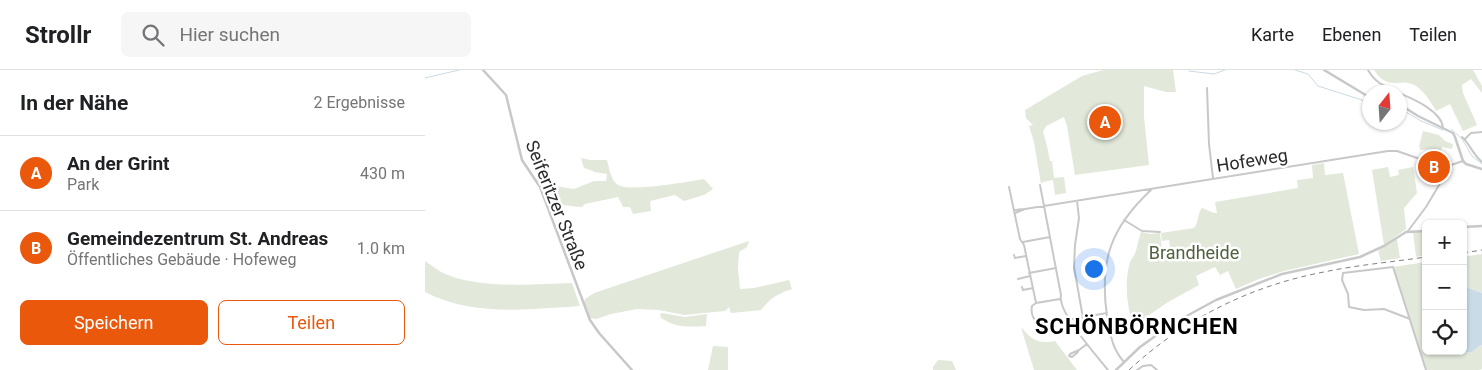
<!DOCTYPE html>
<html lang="de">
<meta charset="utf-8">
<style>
:root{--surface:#fff;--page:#f6f6f6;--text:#202124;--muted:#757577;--line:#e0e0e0;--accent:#ea580c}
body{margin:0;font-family:Roboto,sans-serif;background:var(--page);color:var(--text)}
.controls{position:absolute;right:15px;bottom:15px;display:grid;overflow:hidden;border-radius:8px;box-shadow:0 1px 4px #0004}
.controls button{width:45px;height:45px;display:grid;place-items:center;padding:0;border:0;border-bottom:1px solid var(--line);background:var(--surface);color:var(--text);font:25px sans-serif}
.compass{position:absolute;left:937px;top:15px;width:45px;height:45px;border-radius:50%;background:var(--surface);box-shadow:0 1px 4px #0004;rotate:17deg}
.you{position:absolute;left:668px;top:198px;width:18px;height:18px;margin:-12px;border:4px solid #fff;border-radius:50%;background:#1a73e8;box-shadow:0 0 0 8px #1a73e833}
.badge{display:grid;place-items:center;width:32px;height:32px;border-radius:50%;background:var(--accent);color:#fff;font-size:16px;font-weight:700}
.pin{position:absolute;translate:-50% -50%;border:2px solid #fff;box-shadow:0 1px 5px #0006}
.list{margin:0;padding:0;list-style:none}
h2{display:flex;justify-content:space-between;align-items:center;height:65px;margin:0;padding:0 20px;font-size:21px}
h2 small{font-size:16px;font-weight:400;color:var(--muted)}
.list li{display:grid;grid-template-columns:32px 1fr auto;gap:15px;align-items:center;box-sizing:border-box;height:75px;padding:0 20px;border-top:1px solid var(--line)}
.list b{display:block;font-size:19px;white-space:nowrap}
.list p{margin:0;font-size:16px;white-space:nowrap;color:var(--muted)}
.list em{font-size:16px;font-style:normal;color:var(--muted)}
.actions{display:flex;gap:10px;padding:15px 20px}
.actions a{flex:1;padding:11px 0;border:1px solid var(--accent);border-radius:8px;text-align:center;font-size:18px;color:var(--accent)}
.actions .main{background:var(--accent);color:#fff}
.icon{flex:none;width:28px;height:28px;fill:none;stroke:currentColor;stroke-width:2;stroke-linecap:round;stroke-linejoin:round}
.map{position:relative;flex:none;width:1057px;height:300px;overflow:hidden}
header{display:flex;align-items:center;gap:30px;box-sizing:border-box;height:70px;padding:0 25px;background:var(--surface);border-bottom:1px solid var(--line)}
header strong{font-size:24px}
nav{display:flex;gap:28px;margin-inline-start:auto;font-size:18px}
.search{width:350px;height:45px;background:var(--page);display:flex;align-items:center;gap:12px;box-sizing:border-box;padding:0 18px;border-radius:8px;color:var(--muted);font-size:19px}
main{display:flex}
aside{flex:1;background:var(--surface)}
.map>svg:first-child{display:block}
.green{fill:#e2e8da}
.water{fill:#c8dbe6}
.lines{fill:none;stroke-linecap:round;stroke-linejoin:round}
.stream{stroke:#c8dbe6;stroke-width:1}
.minor{stroke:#c8c8c8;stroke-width:2}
.tertiary{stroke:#c8c8c8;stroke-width:2.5}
.rail{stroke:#808080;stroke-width:1;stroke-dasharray:5 4;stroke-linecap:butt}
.labels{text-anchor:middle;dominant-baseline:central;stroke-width:5;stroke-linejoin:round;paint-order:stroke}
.street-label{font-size:18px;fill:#2b2b2b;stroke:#fff}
.park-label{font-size:18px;fill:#4f613e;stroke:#fff}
.district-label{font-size:22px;font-weight:bold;letter-spacing:1px;fill:#000;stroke:#fff}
</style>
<header>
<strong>Strollr</strong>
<div class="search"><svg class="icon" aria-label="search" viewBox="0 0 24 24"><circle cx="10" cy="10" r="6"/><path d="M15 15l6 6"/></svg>Hier suchen</div>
<nav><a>Karte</a><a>Ebenen</a><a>Teilen</a></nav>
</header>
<main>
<aside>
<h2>In der Nähe<small>2 Ergebnisse</small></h2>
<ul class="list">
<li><span class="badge">A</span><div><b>An der Grint</b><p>Park</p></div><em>430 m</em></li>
<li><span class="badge">B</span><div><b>Gemeindezentrum St. Andreas</b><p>Öffentliches Gebäude · Hofeweg</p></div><em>1.0 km</em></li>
</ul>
<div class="actions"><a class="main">Speichern</a><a>Teilen</a></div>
</aside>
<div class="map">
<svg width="1057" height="300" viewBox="0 0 1057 300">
<rect width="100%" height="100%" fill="#fff"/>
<path class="green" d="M678,0H748L751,22H741L719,16V47L724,95L650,105L642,56L639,47L621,56L618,62L622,76L625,91H627L629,108L639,107L641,123L630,125L628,110L618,112L616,114L609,72L604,56L608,55L601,48L600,40L657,6Z
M949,0H1048L1057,16V23L1046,9L1037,15L1038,23L1052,55L1038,61L1025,34L1011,41C1006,32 1000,22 991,16C976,6 964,23 949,0Z
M998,61L1014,65L1020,71L1028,74L1027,79L1017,77L1015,85L1005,83V79L995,80V77H994Z
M156,88L165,90H182C184,97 186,111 193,115C205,122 263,112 279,109L288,119L279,125L259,131L250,125L225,131L226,141L208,144L205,137H198L193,127L160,134L157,137C144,137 137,132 125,139L118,121L120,116L124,115L149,119L169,111H181L182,104L169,102L168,101L159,98Z
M899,93L900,105L918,103L934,184L859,201L834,209L811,219L803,201L795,205L790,197L771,206L774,215L743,232L708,256C702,235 699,213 705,192C707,188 710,185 711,181C712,175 714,169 716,162L725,164L735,163L738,188L746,187L744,170L737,171L736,163L769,158C774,152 772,144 777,138L789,143H792L790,132L873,118L872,110L888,108L887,95Z
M963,97L965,107L974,105L973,100L988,97L992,123L979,138L981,159L959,175L947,100Z
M988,162H1001V185L991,187Z
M972,169L975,188L956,191L953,181Z
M324,171L322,177L314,182L313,198L315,219L329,218L364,210L367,219C352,224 347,227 336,240L306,243L304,237L300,241L259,245L234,240L212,239L186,244L171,249L165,248L159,232L160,229L169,223Z
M1057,184V223L1038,216V187Z
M0,191C8,196 14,202 23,205C58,219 110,214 147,213L155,236C104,239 48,247 0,222Z
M1001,192V281H1035L1036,283L1047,282L1054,276L1057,275V299L1054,300H1001L968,197Z
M237,243L260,247L282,244L281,256C263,257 251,258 236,248L235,244Z
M596,257C607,270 612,274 630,271L652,300H609Z
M288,276L303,277V300H283Z
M513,290L527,291L531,300H508V297Z"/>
<path class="water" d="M1038,216L1057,223V275L1054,276L1047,282L1036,283L1035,281H1038V263L1041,260H1038Z"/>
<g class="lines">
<path class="stream" d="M870,0L883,4L893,16L937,30L944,39
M764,1L789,4L800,0
M0,8L34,0
M974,38L996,51L1018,60
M1026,59L1037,69L1047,86L1057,94"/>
<path class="minor" d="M943,0C951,14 960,16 974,22
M782,18L784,74L788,108
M974,23C988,29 1017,41 1018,58
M1037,67C1045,74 1048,85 1057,92
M1040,69L1046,63L1057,62
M615,115L636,225C632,242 672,286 683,300
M584,117L595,169L599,175L611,233
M652,131L654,148L650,175L649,197L658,248
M589,140L600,139L963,81H972L998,90L1019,94L1026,95L1038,91
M590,143L600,139
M699,150L717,161L735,162
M983,161L1001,137L1026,95
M598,172L625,167
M589,185L590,188L601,186
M604,203L631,198
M593,209L605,206
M597,217L598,220L608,218
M611,233L607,236C604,250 619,262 632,261C638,260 642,258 647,255
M611,233L635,229
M648,249L682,243
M985,249L959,239L939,240L924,237L923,224L917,210L918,203L968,197L1001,300
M654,280L652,283L647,287L644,286L645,284L654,280L662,274
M699,292C686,277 686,265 682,246C674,190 686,157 727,119
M712,300L718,296L726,295L732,300"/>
<path class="tertiary" d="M58,0L81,25L97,90L115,117L165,250L174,263L207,300
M899,0L944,27
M974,34L993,46L1028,63L1030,67L1038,91L1041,94L1057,99
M1038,157L1057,156
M691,300L715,277L729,267L747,254L791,230L857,204L935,187L959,176L981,162L1001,161"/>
<path class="rail" d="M1038,183L1057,180
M704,300C759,249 825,216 899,202C932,195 967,192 1001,187"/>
</g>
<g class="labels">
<g class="street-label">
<text transform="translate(827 90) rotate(-9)">Hofeweg</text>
<text transform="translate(132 135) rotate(68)">Seiferitzer Straße</text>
</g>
<g class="park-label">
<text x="769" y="182">Brandheide</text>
</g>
<g class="district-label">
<text x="712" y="256">SCHÖNBÖRNCHEN</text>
</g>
</g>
</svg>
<div class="controls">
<button>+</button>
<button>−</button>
<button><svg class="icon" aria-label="locate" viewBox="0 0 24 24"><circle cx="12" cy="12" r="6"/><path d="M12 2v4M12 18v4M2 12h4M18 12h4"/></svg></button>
</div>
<svg class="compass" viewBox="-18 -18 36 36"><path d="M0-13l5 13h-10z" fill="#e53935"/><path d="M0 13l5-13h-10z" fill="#757577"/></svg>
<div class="you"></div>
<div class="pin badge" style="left:680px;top:52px">A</div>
<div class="pin badge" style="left:1009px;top:97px">B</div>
</div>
</main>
